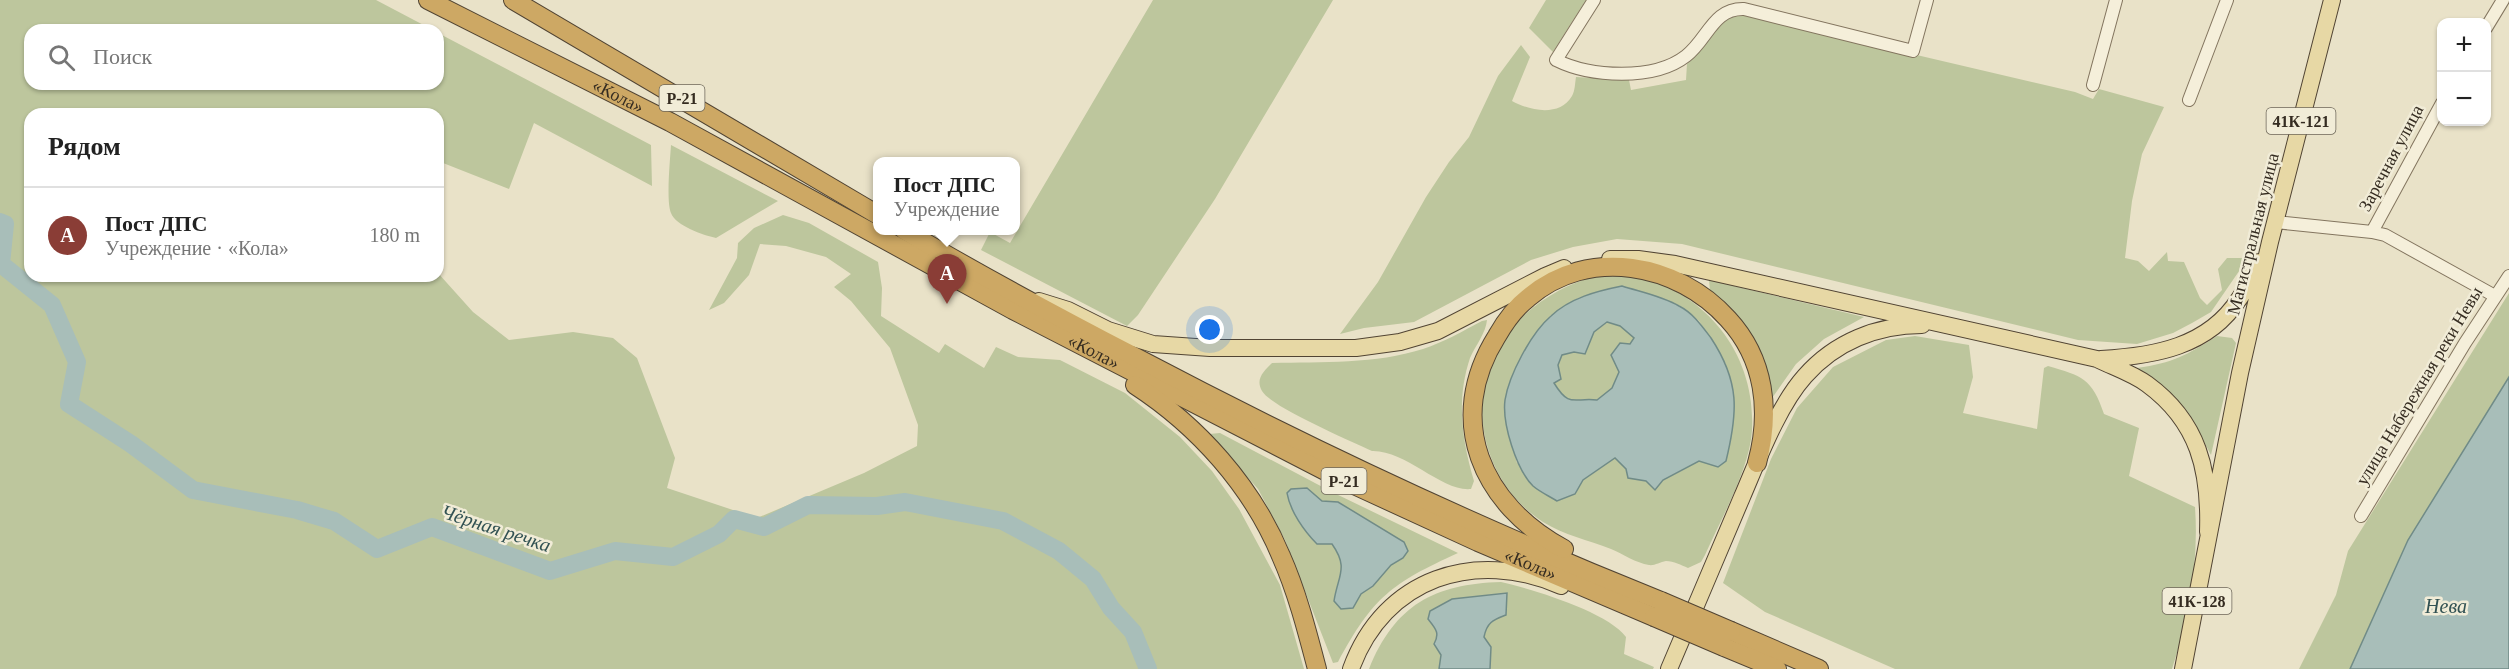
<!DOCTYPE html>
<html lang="ru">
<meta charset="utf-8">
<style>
:root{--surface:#fff;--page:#f6f6f6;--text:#222;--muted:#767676;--line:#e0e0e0;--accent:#8a3d36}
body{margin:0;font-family:Georgia,serif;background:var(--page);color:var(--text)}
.controls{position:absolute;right:18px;top:18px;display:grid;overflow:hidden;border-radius:12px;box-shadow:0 2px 4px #0004}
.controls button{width:54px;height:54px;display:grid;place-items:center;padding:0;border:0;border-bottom:2px solid var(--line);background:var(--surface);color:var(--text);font:30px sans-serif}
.you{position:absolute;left:1210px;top:330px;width:21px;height:21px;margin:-15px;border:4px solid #fff;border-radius:50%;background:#1a73e8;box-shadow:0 0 0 9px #1a73e833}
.badge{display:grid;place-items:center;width:39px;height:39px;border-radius:50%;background:var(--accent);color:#fff;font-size:20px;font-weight:700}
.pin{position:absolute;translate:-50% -50px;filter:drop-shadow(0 2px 3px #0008)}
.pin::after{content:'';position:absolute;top:32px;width:21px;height:18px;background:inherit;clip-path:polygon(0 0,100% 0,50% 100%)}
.popup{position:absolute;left:873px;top:157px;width:147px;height:78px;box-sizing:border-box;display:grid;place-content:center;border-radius:12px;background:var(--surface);filter:drop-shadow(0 2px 4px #0005);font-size:20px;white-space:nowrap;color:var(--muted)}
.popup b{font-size:22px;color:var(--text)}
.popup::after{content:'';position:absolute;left:50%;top:100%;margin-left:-12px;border:12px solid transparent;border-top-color:var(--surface)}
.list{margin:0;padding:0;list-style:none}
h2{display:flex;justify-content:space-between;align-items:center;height:78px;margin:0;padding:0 24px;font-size:26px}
h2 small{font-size:20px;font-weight:400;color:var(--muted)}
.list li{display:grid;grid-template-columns:39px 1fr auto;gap:18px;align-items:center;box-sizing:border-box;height:96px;padding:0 24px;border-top:2px solid var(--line)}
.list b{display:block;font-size:22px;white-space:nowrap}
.list p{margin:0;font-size:20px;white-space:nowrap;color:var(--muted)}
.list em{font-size:20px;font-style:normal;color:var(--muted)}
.icon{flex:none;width:33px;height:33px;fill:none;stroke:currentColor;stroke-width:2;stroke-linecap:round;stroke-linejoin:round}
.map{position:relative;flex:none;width:2509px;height:669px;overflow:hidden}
.search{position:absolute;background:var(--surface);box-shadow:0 2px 4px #0004;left:24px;top:24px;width:420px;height:66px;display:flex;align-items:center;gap:15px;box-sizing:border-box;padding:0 21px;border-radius:18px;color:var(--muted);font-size:22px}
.panel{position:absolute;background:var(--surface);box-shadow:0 2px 4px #0004;left:24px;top:108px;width:420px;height:174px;border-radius:18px}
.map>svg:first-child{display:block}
.green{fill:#bdc69d;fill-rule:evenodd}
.water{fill:#a8beb9;stroke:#708b87;stroke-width:1.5;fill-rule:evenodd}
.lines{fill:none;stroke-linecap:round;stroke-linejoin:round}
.river{stroke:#a8beb9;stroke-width:18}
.minor-casing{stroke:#83755f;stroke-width:14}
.major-casing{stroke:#514433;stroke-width:18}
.highway-casing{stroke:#514433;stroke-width:20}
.minor{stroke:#f5efda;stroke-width:12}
.major{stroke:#e7d8a5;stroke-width:16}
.highway{stroke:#cda864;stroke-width:18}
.highway-bridge-casing{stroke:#514433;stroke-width:20;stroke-linecap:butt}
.highway-bridge{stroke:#cda864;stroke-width:18}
.labels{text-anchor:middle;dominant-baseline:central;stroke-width:5;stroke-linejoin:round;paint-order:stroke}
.shield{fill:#f1ecd7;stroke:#6d6658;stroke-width:1.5}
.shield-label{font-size:16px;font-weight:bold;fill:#352c21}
.street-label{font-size:18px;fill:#352c21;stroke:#f1ecd7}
.water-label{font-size:20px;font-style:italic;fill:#325253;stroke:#f1ecd7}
</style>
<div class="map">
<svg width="2509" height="669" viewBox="0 0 2509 669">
<rect width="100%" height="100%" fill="#e9e2c8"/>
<path class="green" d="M0,0H376L433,30H30V84H438V33L651,145L652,186L534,123L509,189L438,161V114H30V276H438V273L473,312L509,340L573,332L613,338L637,358L675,458L667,488L757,518L864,473L917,446L918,425L890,348L851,301L834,287L851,274L826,257L786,246L760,244L749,275L724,303L709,310L737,258L738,243L754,228L783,215L809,223L878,262L882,288L881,316L939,353L945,344L984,368L996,347L1018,357L1060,360L1125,393L1180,437L1212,471L1239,509L1280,585L1304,669H0Z
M1153,0H1333L1215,199L1138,315L1127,326L981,250L990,232L1010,243Z
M1546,0H1586L1553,52L1529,28Z
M1737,13L2075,92L2093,99L2099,89L2164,107L2142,154L2132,201L2125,258L2138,261L2149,271L2167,252L2168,261L2184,262L2200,298L2207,305L2222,290L2218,269L2227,258H2248L2211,312L2192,323L2173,333L2137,344L2078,340L1682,244L1617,239L1573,247L1531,260L1414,322L1364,328L1340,334L1378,282L1426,197L1449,162L1469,137L1498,76L1521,45L1530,57L1512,101C1530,111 1560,117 1572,96C1575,91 1575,83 1576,77L1629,80L1631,90L1686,80L1687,64L1725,20Z
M671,145L778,201L716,238C703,235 676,226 671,213C666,201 670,161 671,145Z
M1598,275C1611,276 1627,274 1640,277C1710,296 1756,357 1752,430C1750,468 1721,519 1705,555L1701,562L1688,568C1681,565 1674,561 1666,561C1660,562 1654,566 1649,565C1636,563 1623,554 1611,549C1588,540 1564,535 1543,522C1481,482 1461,394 1508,333C1530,304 1563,285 1598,275ZM1622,286L1680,306L1699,321L1726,364L1718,467L1699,460C1672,477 1660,485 1629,477L1626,469L1615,458L1583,480L1517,463L1506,420L1505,400L1550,316L1578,298Z
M1709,280L1864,317L1824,339L1796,364L1770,401L1710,291Z
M2509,293V377L2408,540L2350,669H2299L2336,595L2348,551Z
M1487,320C1486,333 1475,346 1470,358C1456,400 1462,440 1474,481L1471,489C1442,492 1406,450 1372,451C1351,441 1271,407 1262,391C1255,379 1264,371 1272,363C1322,362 1376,364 1423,349C1444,342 1463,331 1482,321Z
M1608,322L1620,326L1634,338L1612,388L1597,400C1573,397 1570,409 1554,383L1560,379L1558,365L1562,355L1574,352L1585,354L1594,332Z
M1915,336L1969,345L1973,377L1963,413L2037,429L2044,368L2048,366C2082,376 2092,378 2104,414L2139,428L2129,476L2195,507C2199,562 2189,617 2172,669H1895L1765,612L1723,583L1771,459L1797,408L1833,367L1886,340Z
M2217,336L2232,338L2236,343L2211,455C2189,412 2174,398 2137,368C2173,363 2187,355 2217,336Z
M1220,433L1332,492L1458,553C1392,583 1373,597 1338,662L1333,663L1285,540L1258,489L1209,434ZM1307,488L1322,501L1338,502L1404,542L1403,558L1391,565L1373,586L1361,594L1336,593L1341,577L1342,558L1332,544L1296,514L1288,499Z
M1501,582C1532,589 1608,612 1626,637L1624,654L1654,667L1653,669H1490L1491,647L1484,637L1486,627L1506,593L1452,599L1428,619C1436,629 1440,633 1434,644L1441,655L1439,669H1369C1395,605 1434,584 1501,582Z"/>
<path class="water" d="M1622,286C1641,292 1662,296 1679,306C1693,313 1702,326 1711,338C1740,382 1738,412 1726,461L1718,467L1699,461L1663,480L1655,490L1646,481L1628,478L1626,469L1615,458L1583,480L1575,494L1557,501C1549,496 1540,492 1533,486C1516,469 1502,423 1505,400C1509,375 1531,333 1551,316C1570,298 1597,291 1622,286ZM1607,322L1620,326L1634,338L1630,344L1620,343L1611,355L1619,372L1612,388L1597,400C1574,397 1570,409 1554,383L1561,379L1558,365L1562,355L1574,352L1585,354L1594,332Z
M2509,377V669H2350L2408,540Z
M1307,488L1322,501L1338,502L1404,542L1408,551L1403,558L1391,565L1373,586L1361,594L1353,608L1341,609L1334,601C1338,575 1349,568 1332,544H1317C1304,531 1290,511 1287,493L1291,489Z
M1507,593L1506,615C1493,620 1487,622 1484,637L1491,647L1490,669H1439L1441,655L1434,644C1440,633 1436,629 1428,619L1430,611L1452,599Z"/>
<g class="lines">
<path class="river" d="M0,222L5,224L1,264L52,305L77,362L69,404L131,444L193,490L297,510L334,521L377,549L432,527L550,571L615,551L673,557L719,534L734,519L764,527L808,505L877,506L905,502L1003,521L1059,551L1093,579L1111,608L1133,632L1148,669"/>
<g class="minor-casing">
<path id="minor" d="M1594,0L1556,60C1590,77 1654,81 1686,56C1708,39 1713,8 1744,9L1913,51L1927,0
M2486,28L2503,0
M2093,85L2116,0
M2189,100L2227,0
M2275,222L2372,232L2385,235L2495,296
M2372,232L2442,103
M2361,516L2465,343L2509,276"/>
</g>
<g class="major-casing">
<path id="major" d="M1610,259H1638L1675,264L2097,359C2113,367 2132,373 2147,384C2199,422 2210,471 2208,532
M1039,301L1068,310L1108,330L1153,344L1210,348H1356L1400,342L1438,331L1545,276L1564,268
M2101,359C2154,356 2208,347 2239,299C2247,288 2252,275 2259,262
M1351,669C1384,578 1475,548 1561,586
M1669,669C1693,612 1718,554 1742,497C1758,460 1778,406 1805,376C1835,342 1877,325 1922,325
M2183,669L2240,373L2270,242L2332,0"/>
</g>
<g class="highway-casing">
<g id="highway">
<path id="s1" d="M428,0L670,122L1013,310L1341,479L1478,542L1654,617"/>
<path d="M513,0L878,215"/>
<path d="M904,230C981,276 1060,318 1139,359C1308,448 1483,530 1661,601"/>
<path d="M1135,385C1198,426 1252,486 1281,556C1297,592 1307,631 1317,669"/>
<path d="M1564,549C1482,505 1444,420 1497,336C1505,322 1515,308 1528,298C1588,246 1678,263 1728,319C1765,359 1771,412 1757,463"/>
<path d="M1731,631L1819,669"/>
<path d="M1724,647L1777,669"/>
</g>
</g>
<use href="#minor" class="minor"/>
<use href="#major" class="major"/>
<use href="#highway" class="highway"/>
<g class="highway-bridge-casing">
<path id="highway-bridge" d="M1661,601L1731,631
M1654,617L1724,647"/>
</g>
<use href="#highway-bridge" class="highway-bridge"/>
</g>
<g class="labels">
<g class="shield">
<rect x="659.5" y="85" width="45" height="26" rx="4.5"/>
<rect x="2266.5" y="108" width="69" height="26" rx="4.5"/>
<rect x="1321.5" y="468" width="45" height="26" rx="4.5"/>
<rect x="2162.5" y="588" width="69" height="26" rx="4.5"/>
</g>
<g class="shield-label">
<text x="682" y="98">Р-21</text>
<text x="2301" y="121">41К-121</text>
<text x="1344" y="481">Р-21</text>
<text x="2197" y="601">41К-128</text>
</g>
<g class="street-label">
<text stroke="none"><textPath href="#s1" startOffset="213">«Кола»</textPath></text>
<text transform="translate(2391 158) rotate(-62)">Заречная улица</text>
<text transform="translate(2253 234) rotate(-76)">Магистральная улица</text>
<text stroke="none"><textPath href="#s1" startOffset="753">«Кола»</textPath></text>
<text transform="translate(2419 386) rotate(-59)">улица Набережная реки Невы</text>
<text stroke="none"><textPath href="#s1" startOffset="1239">«Кола»</textPath></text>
</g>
<g class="water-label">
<text transform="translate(496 528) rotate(18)">Чёрная речка</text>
<text x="2446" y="606">Нева</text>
</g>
</g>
</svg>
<div class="controls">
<button>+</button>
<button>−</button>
</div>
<div class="you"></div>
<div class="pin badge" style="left:947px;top:304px">A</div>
<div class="popup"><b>Пост ДПС</b>Учреждение</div>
<div class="search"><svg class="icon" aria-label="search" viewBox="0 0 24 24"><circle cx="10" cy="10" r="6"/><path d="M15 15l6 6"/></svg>Поиск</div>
<section class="panel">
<h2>Рядом<small></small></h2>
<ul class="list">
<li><span class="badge">A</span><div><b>Пост ДПС</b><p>Учреждение · «Кола»</p></div><em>180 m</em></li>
</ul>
</section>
</div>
